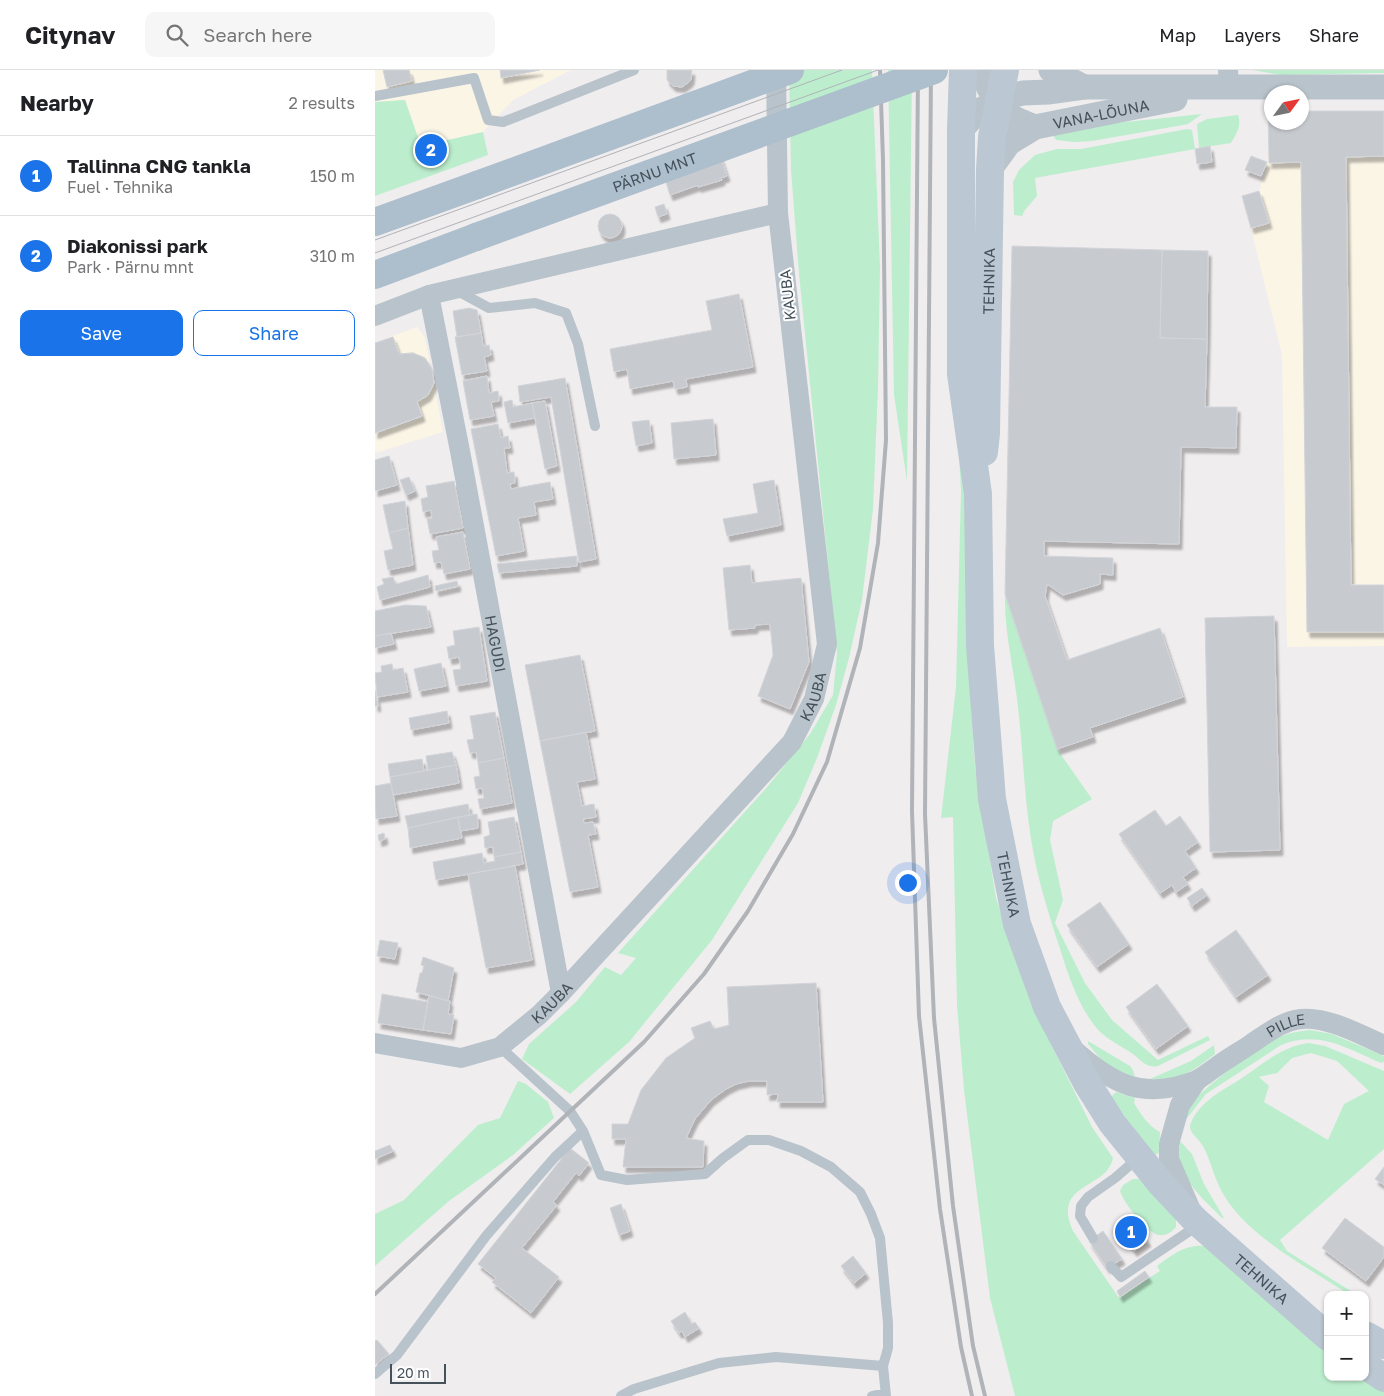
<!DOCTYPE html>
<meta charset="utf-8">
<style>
:root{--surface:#fff;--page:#f6f6f6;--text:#202124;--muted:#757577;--line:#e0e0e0;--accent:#1a73e8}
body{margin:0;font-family:"Golos Text",sans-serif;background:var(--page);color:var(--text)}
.controls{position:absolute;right:15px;bottom:15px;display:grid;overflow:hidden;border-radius:10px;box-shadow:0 1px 4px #0004}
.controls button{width:45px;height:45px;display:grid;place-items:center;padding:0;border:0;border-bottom:1px solid var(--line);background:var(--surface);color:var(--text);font:25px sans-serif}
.compass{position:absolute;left:889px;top:15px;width:45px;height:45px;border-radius:50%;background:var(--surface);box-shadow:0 1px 4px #0004;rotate:57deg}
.scale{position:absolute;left:15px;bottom:12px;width:56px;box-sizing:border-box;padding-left:5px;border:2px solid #46525b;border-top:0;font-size:14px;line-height:18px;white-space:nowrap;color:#46525b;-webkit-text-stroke:4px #fff;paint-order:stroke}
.you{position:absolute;left:532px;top:812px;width:18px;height:18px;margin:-12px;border:4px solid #fff;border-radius:50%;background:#1a73e8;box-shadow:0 0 0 8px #1a73e833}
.badge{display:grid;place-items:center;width:32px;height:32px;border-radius:50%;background:var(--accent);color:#fff;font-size:16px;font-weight:700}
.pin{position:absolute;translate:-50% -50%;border:2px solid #fff;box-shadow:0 1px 5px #0006}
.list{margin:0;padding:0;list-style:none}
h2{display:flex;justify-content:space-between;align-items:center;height:65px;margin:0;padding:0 20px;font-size:21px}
h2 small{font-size:16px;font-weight:400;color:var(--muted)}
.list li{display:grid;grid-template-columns:32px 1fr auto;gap:15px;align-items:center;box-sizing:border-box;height:80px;padding:0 20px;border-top:1px solid var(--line)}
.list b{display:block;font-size:19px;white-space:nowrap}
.list p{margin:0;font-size:16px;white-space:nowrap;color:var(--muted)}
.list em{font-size:16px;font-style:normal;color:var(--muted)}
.actions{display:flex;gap:10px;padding:15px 20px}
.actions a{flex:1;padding:11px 0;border:1px solid var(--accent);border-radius:10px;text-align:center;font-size:18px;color:var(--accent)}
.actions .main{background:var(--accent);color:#fff}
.icon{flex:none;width:28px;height:28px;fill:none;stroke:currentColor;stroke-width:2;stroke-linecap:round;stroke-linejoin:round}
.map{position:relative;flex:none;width:1009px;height:1326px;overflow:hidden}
header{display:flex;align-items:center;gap:30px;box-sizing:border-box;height:70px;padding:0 25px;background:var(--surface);border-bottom:1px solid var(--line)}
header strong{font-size:24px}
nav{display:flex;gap:28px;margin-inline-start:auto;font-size:18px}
.search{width:350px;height:45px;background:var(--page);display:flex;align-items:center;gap:12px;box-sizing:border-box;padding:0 18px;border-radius:10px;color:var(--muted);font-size:19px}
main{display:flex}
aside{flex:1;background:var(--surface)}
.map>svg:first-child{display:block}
.commercial{fill:#fbf5e6}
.green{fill:#bceecd;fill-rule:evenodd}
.building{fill:#c7cbd0;stroke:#d2d4d9;filter:url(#shadow)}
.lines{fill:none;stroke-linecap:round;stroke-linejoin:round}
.service{stroke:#b9c3cb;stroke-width:10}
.minor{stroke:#b9c3cb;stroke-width:20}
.tertiary{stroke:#b9c3cb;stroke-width:25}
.secondary{stroke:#bbc7d2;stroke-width:28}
.primary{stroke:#adbecc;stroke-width:28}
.tram{stroke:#b0b3b8;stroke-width:1}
.rail{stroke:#b0b3b8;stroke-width:4}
.primary-bridge{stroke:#adbecc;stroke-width:28}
.labels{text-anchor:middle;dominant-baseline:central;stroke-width:4;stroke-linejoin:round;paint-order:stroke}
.street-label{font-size:15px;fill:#46525b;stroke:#fff}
</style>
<header>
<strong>Citynav</strong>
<div class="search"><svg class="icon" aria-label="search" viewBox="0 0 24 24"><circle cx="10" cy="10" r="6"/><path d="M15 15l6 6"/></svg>Search here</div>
<nav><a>Map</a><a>Layers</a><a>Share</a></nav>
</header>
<main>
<aside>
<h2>Nearby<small>2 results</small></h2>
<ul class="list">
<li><span class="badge">1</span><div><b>Tallinna CNG tankla</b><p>Fuel · Tehnika</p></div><em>150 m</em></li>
<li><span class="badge">2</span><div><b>Diakonissi park</b><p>Park · Pärnu mnt</p></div><em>310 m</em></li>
</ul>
<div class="actions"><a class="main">Save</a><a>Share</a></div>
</aside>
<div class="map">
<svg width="1009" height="1326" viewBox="0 0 1009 1326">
<defs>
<filter id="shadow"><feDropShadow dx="3" dy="5.5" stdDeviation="1" flood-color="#0004"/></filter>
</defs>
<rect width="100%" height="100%" fill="#f0edee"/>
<path class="commercial" d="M0,0H196L138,30L108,62L46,76L30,30L0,32Z
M927,41H1009V576L912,577L907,285L876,158L867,126L884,121L893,93V42H896V52H926Z
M42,257L50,268L68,362L0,383V272Z"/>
<path class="green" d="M414,0H497L505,197L503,318L498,439L487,530L474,588L461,635L442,688L423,733L337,870L254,972L195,1024L147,989L154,974L201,932L230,897L246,905L261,888L243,883L393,716L435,664L458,625L462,583L424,204L416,100Z
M513,0H537L532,411L519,325Z
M878,0H1009V3L906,5Z
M30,30L46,76L108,62L113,85L0,126V32Z
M827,44L813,54L780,60L717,71L699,72L681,70L674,60Z
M863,45C867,56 861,64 856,73L824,78L822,54L832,49Z
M812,59L817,60L820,79L660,108L662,126L650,140L647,146L639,145L638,112L644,100L660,85L682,79H706Z
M582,352L591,409L595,620L600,697L621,828L656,934L717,1057L738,1088C732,1120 676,1112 698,1161L744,1228L785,1201L782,1196C797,1185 810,1174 830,1176L953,1274V1307H990L1009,1318V1326H640L615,1228L589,1020L582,935L578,747L566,748L581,617L586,420Z
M630,524L682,679L717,729L678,751L675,770L688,830L680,853L710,913L737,950L783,990L833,966L835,970L783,996C770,999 765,988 755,982C742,974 728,967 719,955C703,934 694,907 686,882C674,845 662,808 656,769C649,725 648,681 643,637C639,599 629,562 630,524Z
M935,960L957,964L1009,986V992L1006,993C970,978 945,960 906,975L831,1024L809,1052C809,1049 809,1047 809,1044C816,1025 882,978 902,968C913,963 924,961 935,960Z
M713,971L755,996L758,1000L761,1011L730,994L713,974Z
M934,973L950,976L1009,1001V1079L905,1170L912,1181L982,1225H975C935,1199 875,1168 850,1127C840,1112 837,1094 829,1078C826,1071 814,1063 815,1056C819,1037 845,1021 861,1012C884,997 906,976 934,973ZM936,983L962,991L994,1021L969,1034L953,1070L889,1032L894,1016L884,1007L902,1003L917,988Z
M839,975L840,984L821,998L807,1006L795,1010L775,1009L816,991Z
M143,1011L151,1014L173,1032L179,1048L138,1085L74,1131L0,1196V1144L29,1130L103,1055L125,1048Z
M741,1022L760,1028L759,1033C766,1044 773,1056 785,1062L784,1083L780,1085L753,1051L737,1029V1026Z
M804,1070L817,1084L829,1114L849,1148H847C825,1126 799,1105 804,1070Z
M758,1109H764L769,1112L801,1147V1157C797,1162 791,1166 784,1165C773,1164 748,1132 745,1121L748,1115Z"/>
<path class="building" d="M8,0H34L37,11L12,17Z
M125,0H165L126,8Z
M292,0H317L316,9L314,12L307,17L298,16L292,10Z
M926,41H1009V86L971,87L976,515H1009V562H932L926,92L894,93L893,42H896V52H926Z
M835,76L837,92L822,94L820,79Z
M344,83L352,106L346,108L347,110L323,117V115L295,125L288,102Z
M876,86L892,92L886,106L870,100Z
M884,121L894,153L876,158L867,126Z
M289,134L292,144L283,147L280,137Z
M223 156a12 12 0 1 1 24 0a12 12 0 1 1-24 0Z
M637,176L787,180L785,268L832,269L830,337H862L861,378L806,377L804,474L669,471V486L738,488V505L725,504V514L688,525L672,514L670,526L692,590L785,558L808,627L715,658L718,667L682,679L630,524Z
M787,180L833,181L832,269L785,268Z
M364,224L378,297L311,309L312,317L300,319L298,311L255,319L252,299L239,302L235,279L337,260L331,231Z
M94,238L102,240L106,263L82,267L78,241Z
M106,263L108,276L114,275L116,285L109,287L112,301L87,305L80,267Z
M18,267L24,284L38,283L50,288L57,299L59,313L53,325L42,332L47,346L0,363V273Z
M18,267L24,284L38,283L50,288L57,299L59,313L53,325L42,332L47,346L0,363V273Z
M112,306L114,323L123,321L124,331L116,332L119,346L95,350L88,311Z
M190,308L221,489L204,492L176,327L145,332L143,316Z
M137,330L138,337L157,333L160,348L133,353L129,332Z
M170,331L182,396L170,399L157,333Z
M338,349L341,385L299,389L296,353Z
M274,350L277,373L261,376L257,352Z
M123,354L126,368L133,366L135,378H129L132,403L139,402L140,413L135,414L136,419L175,412L178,429L159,432L161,445L143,448L149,481L121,486L96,359Z
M14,386L22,415L0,421V390Z
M34,407L40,421L31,425L25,410Z
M399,410L406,455L352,466L348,449L383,443L378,414Z
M79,411L88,458L55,464L52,449L57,448L56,440L48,442L46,429L53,427L51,416Z
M30,431L33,458L14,463L8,435Z
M33,458L38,495L13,500L9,481L18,479L14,463Z
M88,462L95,499L69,504L66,492L59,493L57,481L64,480L61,467Z
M202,486V496L124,503L122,494Z
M375,495L377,513L426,508L434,592L415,639L383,626L398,585L395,554L380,555V558L354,560L348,498Z
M53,505L55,517L5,530L2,517L9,514L7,509L18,507L21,514Z
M82,511L83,516L61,521L60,516Z
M30,535L51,536L56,557L0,566V541Z
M899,546L905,780L835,782L830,548Z
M104,557L112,611L81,616L78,600L86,599L84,587L74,589L72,577L80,575L78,561Z
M16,563L19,574L0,578V566Z
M205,585L220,661L165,671L150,595Z
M66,593L71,616L44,621L39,599Z
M17,594L18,600L28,598L33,622L2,627L0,603L7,602L6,596Z
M0,620L3,636H0Z
M72,641L74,653L36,660L34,648Z
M120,642L129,688L103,693L101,682L95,683L92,670L99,669L95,646Z
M211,662L220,709L202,712L207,736L219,734L221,747L208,749L209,753L218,752L221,764L213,765L223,817L195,822L165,671Z
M77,682L81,695L53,700L51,686Z
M129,688L137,733L105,739L103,729L109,728L107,718L101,719L99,707L105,706L103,693Z
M47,689L49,701L15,707L13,694Z
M81,695L84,713L18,725L15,707Z
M16,713L22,746L1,749L0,716Z
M93,734L95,745L33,758L30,746Z
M780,740L791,756L805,746L823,772L810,781L821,798L808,807L813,814L801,822L797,815L785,823L744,764Z
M102,744L103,758L85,761L83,747Z
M83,747L87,768L35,778L33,758Z
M139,747L146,782L119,787L118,777L110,778L109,767L115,765L113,752Z
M9,763L10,769L4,771L3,765Z
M146,782L148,794L61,810L58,792L107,783L109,793L120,791L119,787Z
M140,796L157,890L111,898L93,804Z
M827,818L832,825L817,836L812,828Z
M725,832L754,874L722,897L692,855Z
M861,860L893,905L861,927L830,882Z
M5,870L23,873L20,889L2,886Z
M48,887L79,898L73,931L41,922L45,903H47L49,896L46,895Z
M441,913L448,1032H402L403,1024L392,1025V1011H374L361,1014L351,1019L336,1030L320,1049L311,1068L329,1071L328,1097H248L251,1069H237V1054H253L266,1020L291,988L320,968L316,958L335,951L339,959L354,955L352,917Z
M782,914L813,956L781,979L751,937Z
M7,924L53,932L48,960L3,953Z
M54,925L75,931L73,944L79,945L76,964L48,960Z
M15,1075L18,1081L0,1089V1081Z
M195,1078L214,1093L204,1106L201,1103L178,1132L182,1135L147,1178L184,1207L156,1243L117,1212L121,1208L103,1194Z
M1009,1097V1115L1000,1109Z
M246,1134L255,1161L244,1165L235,1138Z
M754,1144L773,1171L759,1181L740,1154Z
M970,1148L1009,1177V1187L991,1211L947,1178Z
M728,1161L747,1189L732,1198L714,1171Z
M478,1186L491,1203L479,1213L466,1196Z
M770,1201L774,1207L745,1227L742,1221Z
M310,1242L317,1254L320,1252L324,1258L310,1267L307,1261L304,1263L296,1251Z
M2,1270L14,1284L0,1295V1271Z"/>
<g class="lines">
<path class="service" d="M0,26L99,8L113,50L128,52L259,0
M81,220L114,238L160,233L191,243L203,274L220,356
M125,977L195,1041L208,1061L226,1105L252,1110L330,1104L348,1088L373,1070H394L426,1081L456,1097L485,1122L496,1144L505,1168L513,1253V1278L508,1296L511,1326
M718,1168L705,1146L706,1136L713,1127L740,1108L763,1088
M736,1196L746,1207L813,1162L821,1151
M0,1304L22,1285L111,1166L180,1087L208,1061
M246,1326L259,1319L344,1293L401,1287L508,1296
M497,1326L510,1323"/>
<g class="minor">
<path d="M853,0L854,19"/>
<path id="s1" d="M54,225L85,381L186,923"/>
<path d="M0,246L54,225L403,143"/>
<path id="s2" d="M0,973L86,988L125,977L164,945L186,923L417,672L439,629L452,574L403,143L401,0"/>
<path id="s3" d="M698,979C738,1015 769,1031 822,1010C828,1007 835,1001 841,997C852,989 864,982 876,974C891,964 907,951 926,949C952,946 986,965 1009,975"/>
<path d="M815,1138L794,1089V1074L805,1035L823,1009"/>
</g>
<g class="tertiary">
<path d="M609,0C609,16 625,38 637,47C643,51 653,54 660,57"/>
<path d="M676,0L709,17"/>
<path d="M586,60L603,41L639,25L648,23L673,22L709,17H1009"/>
<path id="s4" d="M615,99L634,73L660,57L800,29"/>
</g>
<g class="secondary">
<path id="s5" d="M588,0L586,60V304L603,424L605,576L617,729L642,854L672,937L712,1013L737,1053L787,1115L821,1151L953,1267"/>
<path id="s6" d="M609,382L611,363L615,99L617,67L630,0"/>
<path d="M990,1265L1009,1275"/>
<path d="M990,1295L1009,1308"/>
</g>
<path class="primary" d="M0,152L102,115
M0,205L101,167"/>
<path class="tram" d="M0,170L467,0
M0,183L503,0"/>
<path class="rail" d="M543,0L537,741L544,946L565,1139L586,1277L597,1326
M556,0L550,744L559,948L578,1136L598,1276L610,1326
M0,1224L269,972L329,904L373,841L418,764L452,692L485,578L503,473L511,370L508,90L505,0"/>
<g class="primary-bridge">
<path d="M102,115L415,0"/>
<path id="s7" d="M101,167L559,0"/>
</g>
</g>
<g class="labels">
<g class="street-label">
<text stroke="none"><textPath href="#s4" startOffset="130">VANA-LÕUNA</textPath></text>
<text stroke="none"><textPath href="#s7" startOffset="190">PÄRNU MNT</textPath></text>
<text stroke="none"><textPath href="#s6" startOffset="171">TEHNIKA</textPath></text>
<text transform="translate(412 225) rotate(-96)">KAUBA</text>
<text stroke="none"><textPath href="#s1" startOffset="355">HAGUDI</textPath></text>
<text stroke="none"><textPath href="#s2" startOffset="601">KAUBA</textPath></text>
<text stroke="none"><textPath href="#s5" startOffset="818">TEHNIKA</textPath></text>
<text stroke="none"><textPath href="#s2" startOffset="196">KAUBA</textPath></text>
<text stroke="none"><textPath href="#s3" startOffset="242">PILLE</textPath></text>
<text stroke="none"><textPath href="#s5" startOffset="1296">TEHNIKA</textPath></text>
</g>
</g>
</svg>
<div class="controls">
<button>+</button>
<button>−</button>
</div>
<svg class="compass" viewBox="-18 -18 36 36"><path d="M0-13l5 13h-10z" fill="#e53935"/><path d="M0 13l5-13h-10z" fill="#757577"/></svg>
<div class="scale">20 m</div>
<div class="you"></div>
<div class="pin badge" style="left:756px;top:1162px">1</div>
<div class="pin badge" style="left:56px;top:80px">2</div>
</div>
</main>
